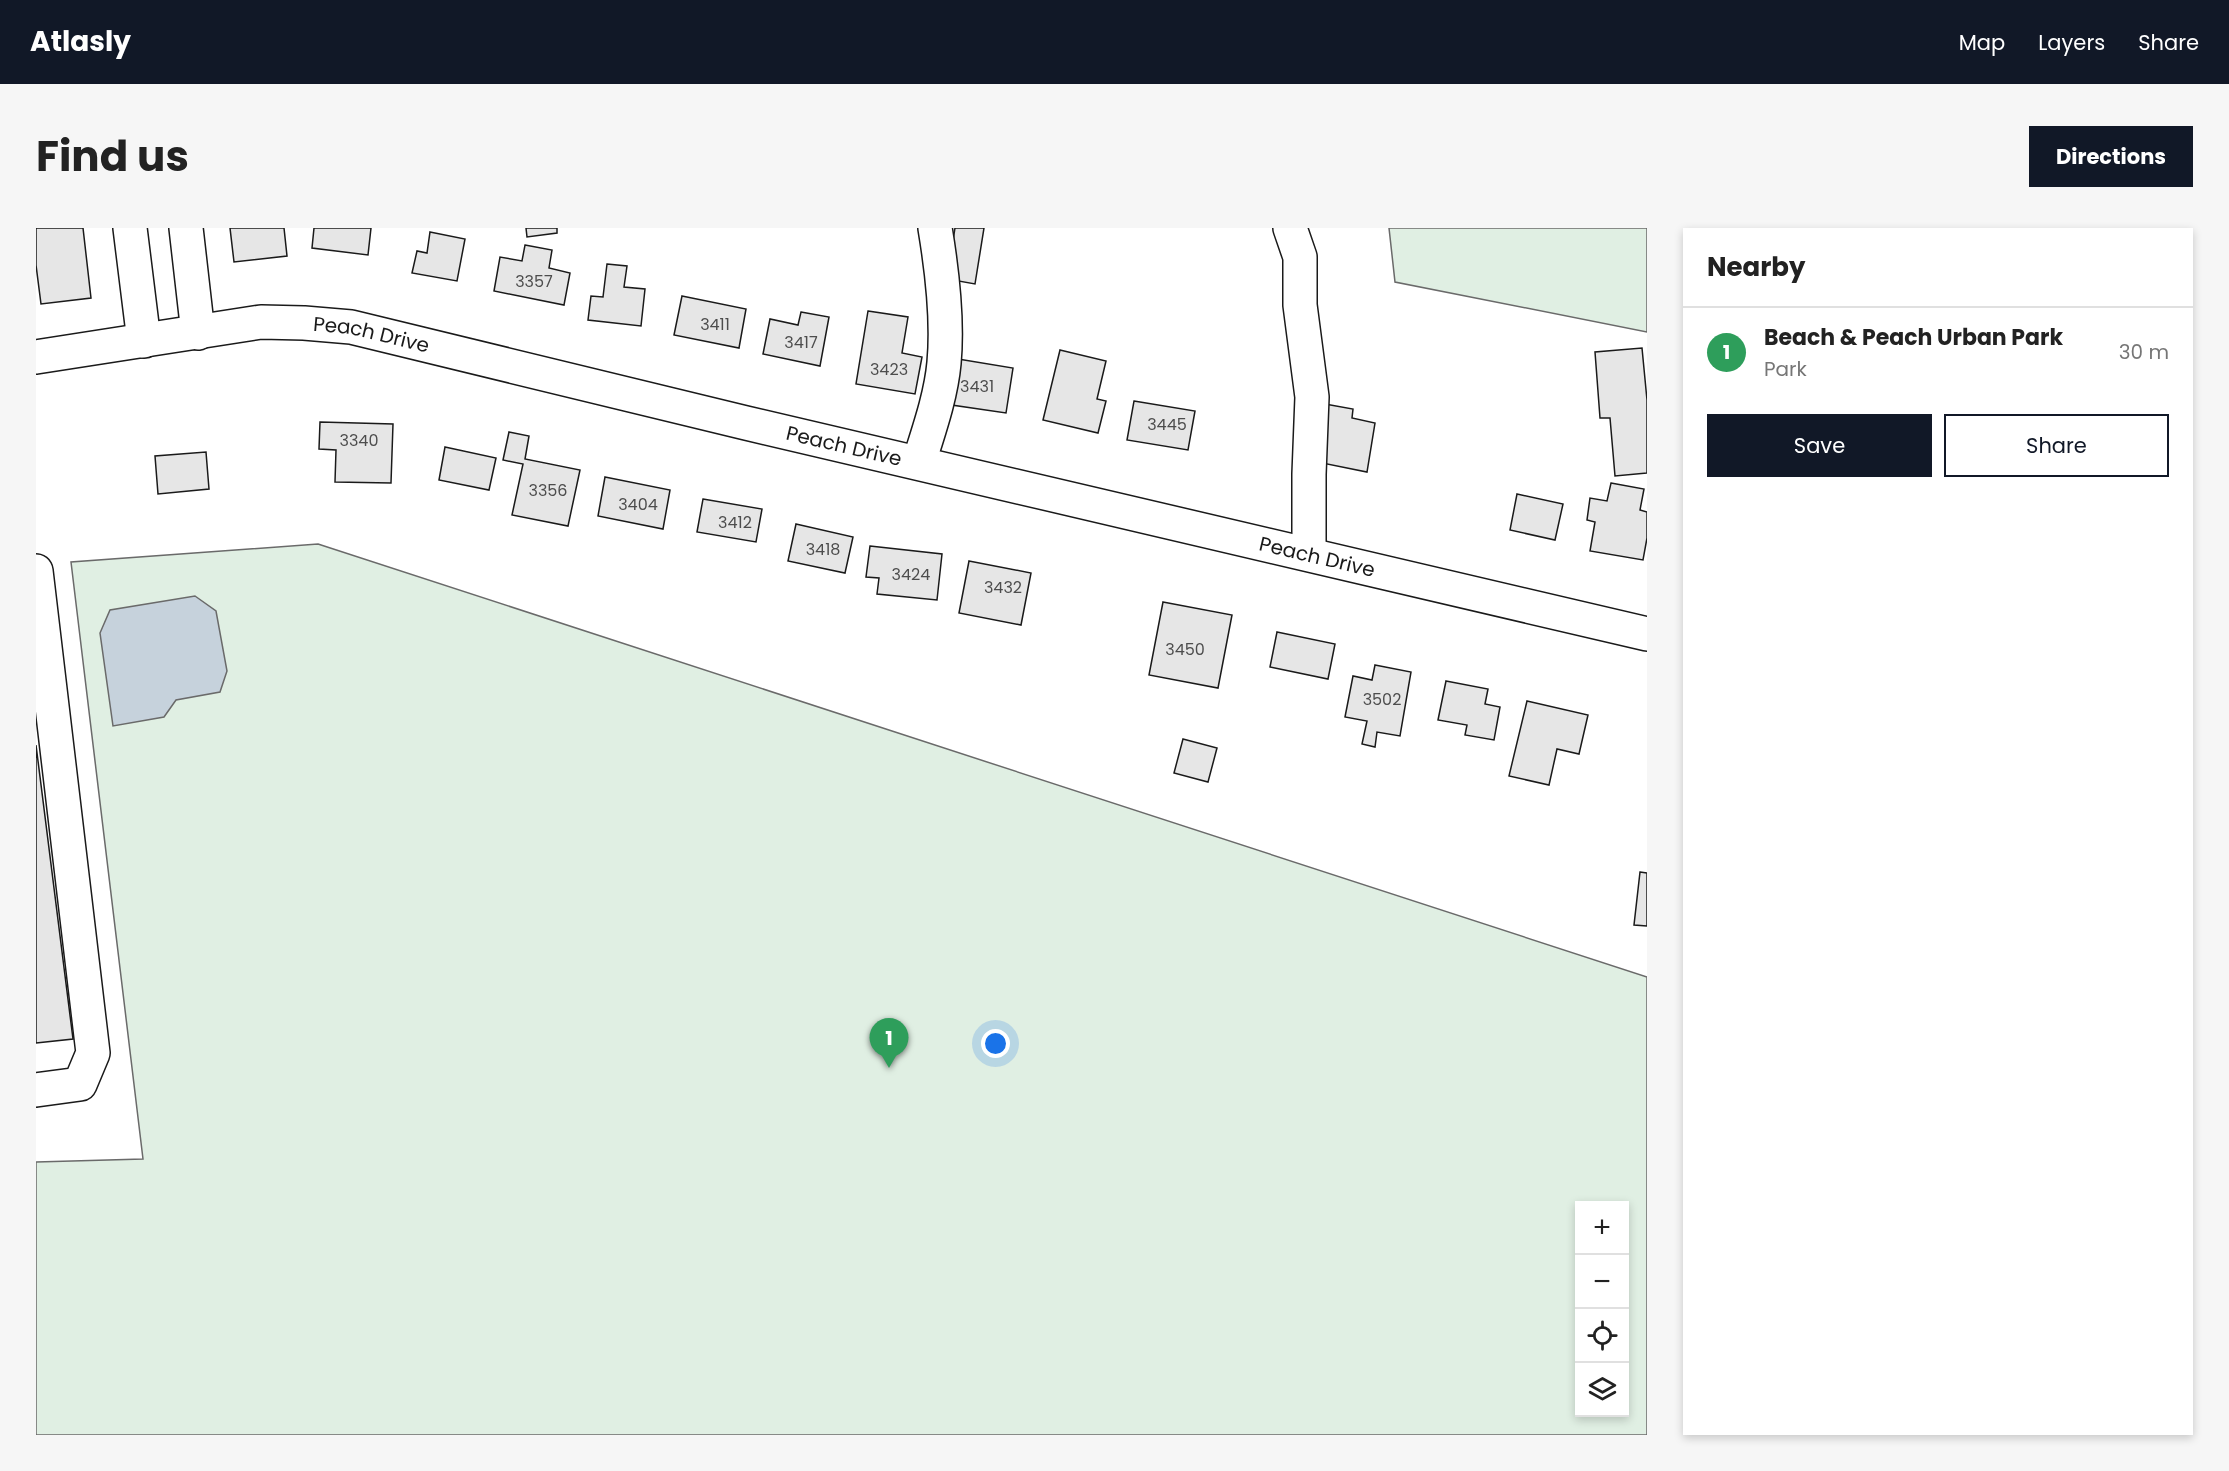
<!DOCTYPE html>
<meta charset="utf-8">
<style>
:root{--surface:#fff;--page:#f6f6f6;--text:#222;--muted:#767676;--line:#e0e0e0;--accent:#111827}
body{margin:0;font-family:Poppins,sans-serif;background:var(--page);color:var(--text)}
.controls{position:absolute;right:18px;bottom:18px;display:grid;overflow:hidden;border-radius:0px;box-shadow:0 3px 9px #0003}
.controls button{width:54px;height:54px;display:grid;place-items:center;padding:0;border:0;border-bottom:2px solid var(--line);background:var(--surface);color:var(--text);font:30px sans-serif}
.you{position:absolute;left:960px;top:816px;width:21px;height:21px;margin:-15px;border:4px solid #fff;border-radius:50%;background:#1a73e8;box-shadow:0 0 0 9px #1a73e833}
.badge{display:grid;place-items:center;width:39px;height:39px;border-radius:50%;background:var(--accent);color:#fff;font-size:20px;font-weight:700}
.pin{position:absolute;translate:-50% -50px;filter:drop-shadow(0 2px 3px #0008)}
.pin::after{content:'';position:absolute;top:32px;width:21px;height:18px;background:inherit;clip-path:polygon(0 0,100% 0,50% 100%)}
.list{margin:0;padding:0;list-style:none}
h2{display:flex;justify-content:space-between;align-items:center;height:78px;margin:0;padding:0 24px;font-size:26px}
h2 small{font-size:20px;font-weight:400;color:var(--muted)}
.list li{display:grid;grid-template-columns:39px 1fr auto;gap:18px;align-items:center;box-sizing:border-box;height:90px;padding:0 24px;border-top:2px solid var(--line)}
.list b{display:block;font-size:22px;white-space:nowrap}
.list p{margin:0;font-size:20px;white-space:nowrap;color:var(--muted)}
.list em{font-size:20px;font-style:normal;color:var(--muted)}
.actions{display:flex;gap:12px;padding:18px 24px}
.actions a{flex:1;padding:14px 0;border:2px solid var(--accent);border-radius:0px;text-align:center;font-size:21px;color:var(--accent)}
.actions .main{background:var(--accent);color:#fff}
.icon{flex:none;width:33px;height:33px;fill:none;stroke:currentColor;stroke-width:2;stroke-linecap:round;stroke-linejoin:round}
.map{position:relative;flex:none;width:1611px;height:1207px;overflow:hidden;border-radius:0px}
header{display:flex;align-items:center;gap:36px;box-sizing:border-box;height:84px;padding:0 30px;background:var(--accent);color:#fff}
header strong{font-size:28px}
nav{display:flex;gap:33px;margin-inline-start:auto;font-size:21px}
.intro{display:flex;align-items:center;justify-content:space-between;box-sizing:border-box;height:144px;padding:0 36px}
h1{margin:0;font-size:42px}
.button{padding:15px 27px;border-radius:0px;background:var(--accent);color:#fff;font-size:21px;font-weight:700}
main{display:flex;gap:36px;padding:0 36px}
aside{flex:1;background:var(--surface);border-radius:0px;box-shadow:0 3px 9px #0003}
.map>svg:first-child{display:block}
.green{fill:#e0efe3;stroke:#6a6a6a;stroke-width:1.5;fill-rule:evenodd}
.water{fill:#c6d2dc;stroke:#6a6a6a;stroke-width:1.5}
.building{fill:#e6e6e6;stroke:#1a1a1a;stroke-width:1.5}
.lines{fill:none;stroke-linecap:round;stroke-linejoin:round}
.minor-casing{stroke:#1a1a1a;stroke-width:36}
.minor{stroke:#fff;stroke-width:33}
.labels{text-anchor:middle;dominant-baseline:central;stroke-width:4.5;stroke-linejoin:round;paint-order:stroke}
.number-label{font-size:16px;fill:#4d4d4d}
.street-label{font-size:20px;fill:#1a1a1a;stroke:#fff}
</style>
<header>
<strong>Atlasly</strong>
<nav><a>Map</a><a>Layers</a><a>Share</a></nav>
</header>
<div class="intro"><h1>Find us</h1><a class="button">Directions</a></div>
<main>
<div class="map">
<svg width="1611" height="1207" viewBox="0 0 1611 1207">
<rect width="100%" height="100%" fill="#fff"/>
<path class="green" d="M1353,0H1611V104L1359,54Z
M282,316L1611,749V1207H0V934L107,931L35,334ZM1544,978H1588V1184H1544Z"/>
<path class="water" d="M159,368L180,383L191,443L184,464L140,472L128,489L77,498L64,405L74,382Z"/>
<path class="building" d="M0,0H47L55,70L5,76L0,37Z
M194,0H248L251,28L198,34Z
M278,0H335L332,27L276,20Z
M490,0H521V5L491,9Z
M919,0H948L939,56L911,51Z
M394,4L429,11L421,53L376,45L381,23L391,25Z
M489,17L516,22L513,40L534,45L528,77L458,63L464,29L486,33Z
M571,36L591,38L588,59L609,61L605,98L552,92L555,68L567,69Z
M646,68L710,81L703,120L638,107Z
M832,83L872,89L866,125L886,129L879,166L820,156Z
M765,84L793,89L784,138L727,126L734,91L762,97Z
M1606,120L1611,172V245L1579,248L1574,190H1564L1559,124Z
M1024,122L1070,133L1061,171L1070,173L1062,205L1007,192Z
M916,130L977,140L970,185L909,176Z
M1098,173L1159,183L1152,222L1091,212Z
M1289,176L1317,181L1316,190L1339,195L1331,244L1286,235Z
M284,194L357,196L355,255L299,254L300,222L283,221Z
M473,204L493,208L489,231L544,242L532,298L476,287L487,236L467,232Z
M409,219L460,230L453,262L403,252Z
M170,224L173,261L122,266L119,228Z
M569,249L634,262L627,301L562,288Z
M1575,255L1608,261L1604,282L1611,284V310L1607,332L1554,323L1559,294L1551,292L1554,270L1571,273Z
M1481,266L1527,276L1519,312L1474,302Z
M667,271L726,281L720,314L661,304Z
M760,296L817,309L809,345L752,333Z
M834,318L906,326L901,372L841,366L843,350L830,349Z
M933,333L995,345L985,397L923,385Z
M1127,374L1196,387L1182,460L1113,447Z
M1241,404L1299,416L1292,451L1234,439Z
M1339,437L1375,444L1364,508L1341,504L1339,519L1326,516L1331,493L1309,489L1317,448L1336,452Z
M1410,453L1452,461L1449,476L1464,479L1458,512L1429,507L1431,497L1402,492Z
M1491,473L1552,487L1543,526L1521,521L1513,557L1473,548Z
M1147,511L1181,520L1172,554L1138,545Z
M0,517L37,811L0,815Z
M1604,644L1611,645V698L1598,697Z"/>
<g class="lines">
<g class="minor-casing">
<g id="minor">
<path d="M94,0L108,113"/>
<path d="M150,0L162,105"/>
<path d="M1254,0L1264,29V77L1276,169L1273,246V326"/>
<path id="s1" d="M0,129L225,94L268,95L315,99L710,195L1611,406"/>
<path d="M883,234C893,202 905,168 908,135C912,92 906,42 899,0"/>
<path d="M0,343L57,825L44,856L0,862"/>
</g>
</g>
<use href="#minor" class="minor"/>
</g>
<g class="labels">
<g class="number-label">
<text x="498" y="53">3357</text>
<text x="679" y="96">3411</text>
<text x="765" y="114">3417</text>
<text x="853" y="141">3423</text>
<text x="941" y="158">3431</text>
<text x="1131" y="196">3445</text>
<text x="323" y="212">3340</text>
<text x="512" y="262">3356</text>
<text x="602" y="276">3404</text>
<text x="699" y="294">3412</text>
<text x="787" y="321">3418</text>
<text x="875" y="346">3424</text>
<text x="967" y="359">3432</text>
<text x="1149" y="421">3450</text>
<text x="1346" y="471">3502</text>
</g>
<g class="street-label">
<text stroke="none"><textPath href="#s1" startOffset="339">Peach Drive</textPath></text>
<text stroke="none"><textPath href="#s1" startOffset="825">Peach Drive</textPath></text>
<text stroke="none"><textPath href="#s1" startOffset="1311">Peach Drive</textPath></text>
</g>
</g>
</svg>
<div class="controls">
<button>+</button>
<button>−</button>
<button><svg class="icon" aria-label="locate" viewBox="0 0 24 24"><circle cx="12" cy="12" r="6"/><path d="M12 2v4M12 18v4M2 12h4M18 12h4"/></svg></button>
<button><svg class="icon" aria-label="layers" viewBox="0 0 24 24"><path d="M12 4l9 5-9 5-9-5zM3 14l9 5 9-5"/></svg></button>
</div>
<div class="you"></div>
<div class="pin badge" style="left:853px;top:840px;background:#2e9e5b">1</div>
</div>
<aside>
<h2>Nearby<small></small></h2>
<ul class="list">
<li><span class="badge" style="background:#2e9e5b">1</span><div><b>Beach &amp; Peach Urban Park</b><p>Park</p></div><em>30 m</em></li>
</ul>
<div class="actions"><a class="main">Save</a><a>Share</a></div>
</aside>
</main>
